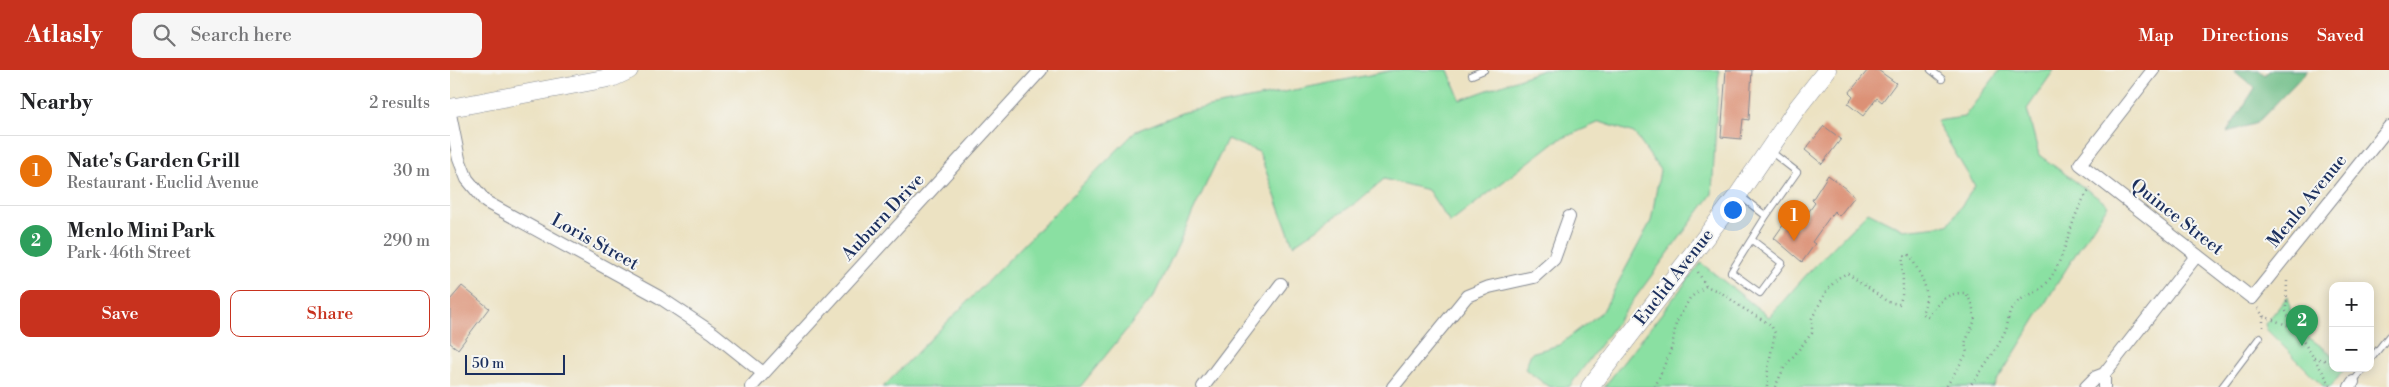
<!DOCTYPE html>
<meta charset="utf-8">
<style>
:root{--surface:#fff;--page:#f6f6f6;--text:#202124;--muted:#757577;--line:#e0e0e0;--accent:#c8321e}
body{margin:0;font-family:"Libre Bodoni",serif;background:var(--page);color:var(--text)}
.controls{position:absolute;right:15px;bottom:15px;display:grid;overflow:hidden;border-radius:10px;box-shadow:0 2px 12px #0003}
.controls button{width:45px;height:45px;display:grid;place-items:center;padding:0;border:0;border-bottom:1px solid var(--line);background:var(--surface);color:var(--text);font:25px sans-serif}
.scale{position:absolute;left:15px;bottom:12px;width:100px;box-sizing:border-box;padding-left:5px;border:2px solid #1b2f5e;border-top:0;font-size:14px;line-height:18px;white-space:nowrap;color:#1b2f5e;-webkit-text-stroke:4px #f6f6f2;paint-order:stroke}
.you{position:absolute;left:1282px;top:139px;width:18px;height:18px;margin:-12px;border:4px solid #fff;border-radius:50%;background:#1a73e8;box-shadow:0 0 0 8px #1a73e833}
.badge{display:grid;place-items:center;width:32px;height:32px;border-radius:50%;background:var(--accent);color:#fff;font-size:16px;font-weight:700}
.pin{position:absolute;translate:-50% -41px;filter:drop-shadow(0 1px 2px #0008)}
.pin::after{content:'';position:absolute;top:26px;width:18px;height:15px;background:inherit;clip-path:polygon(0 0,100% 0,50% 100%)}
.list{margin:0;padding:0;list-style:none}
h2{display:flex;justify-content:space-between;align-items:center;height:65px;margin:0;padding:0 20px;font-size:21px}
h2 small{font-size:16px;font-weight:400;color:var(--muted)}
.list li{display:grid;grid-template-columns:32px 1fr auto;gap:15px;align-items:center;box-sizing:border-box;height:70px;padding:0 20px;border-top:1px solid var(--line)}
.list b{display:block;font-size:19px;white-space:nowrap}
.list p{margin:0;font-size:16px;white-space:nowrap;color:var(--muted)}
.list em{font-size:16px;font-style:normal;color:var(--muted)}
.actions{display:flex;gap:10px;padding:15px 20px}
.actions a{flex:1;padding:11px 0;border:1px solid var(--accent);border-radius:10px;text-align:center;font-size:18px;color:var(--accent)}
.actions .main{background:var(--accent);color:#fff}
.icon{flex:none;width:28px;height:28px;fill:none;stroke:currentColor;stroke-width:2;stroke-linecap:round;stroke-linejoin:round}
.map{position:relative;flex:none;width:1939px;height:317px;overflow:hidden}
header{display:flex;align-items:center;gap:30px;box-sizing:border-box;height:70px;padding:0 25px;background:var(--accent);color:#fff}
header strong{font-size:24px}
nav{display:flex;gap:28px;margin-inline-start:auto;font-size:18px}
.search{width:350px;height:45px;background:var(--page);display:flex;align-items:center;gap:12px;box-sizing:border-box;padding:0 18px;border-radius:10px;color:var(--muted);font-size:19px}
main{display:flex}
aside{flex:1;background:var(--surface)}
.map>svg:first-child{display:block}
.green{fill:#8ae0a2;stroke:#528880}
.forest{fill:#6fbe88;stroke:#457673}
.building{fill:#dc9176}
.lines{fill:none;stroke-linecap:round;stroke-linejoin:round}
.lane-casing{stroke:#848890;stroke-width:8}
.street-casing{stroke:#848890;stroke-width:14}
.secondary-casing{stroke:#848890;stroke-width:19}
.path{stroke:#848890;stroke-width:2.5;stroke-dasharray:1 4;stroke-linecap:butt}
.lane{stroke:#fff;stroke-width:6}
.street{stroke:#fff;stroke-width:12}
.secondary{stroke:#fff;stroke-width:18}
.labels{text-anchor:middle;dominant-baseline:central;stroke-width:4;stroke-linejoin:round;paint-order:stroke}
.street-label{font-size:18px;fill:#1b2f5e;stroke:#f6f6f2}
</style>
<header>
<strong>Atlasly</strong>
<div class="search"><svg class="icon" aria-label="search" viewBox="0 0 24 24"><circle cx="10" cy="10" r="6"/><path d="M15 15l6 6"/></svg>Search here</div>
<nav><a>Map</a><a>Directions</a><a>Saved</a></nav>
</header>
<main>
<aside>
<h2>Nearby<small>2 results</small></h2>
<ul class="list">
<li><span class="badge" style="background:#e8710a">1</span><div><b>Nate's Garden Grill</b><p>Restaurant · Euclid Avenue</p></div><em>30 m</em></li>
<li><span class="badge" style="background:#2e9e5b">2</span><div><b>Menlo Mini Park</b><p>Park · 46th Street</p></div><em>290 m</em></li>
</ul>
<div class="actions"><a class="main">Save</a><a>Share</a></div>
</aside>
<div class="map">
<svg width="1939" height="317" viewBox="0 0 1939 317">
<rect width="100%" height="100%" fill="#f6f6f2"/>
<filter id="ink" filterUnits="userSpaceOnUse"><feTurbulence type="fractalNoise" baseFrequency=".02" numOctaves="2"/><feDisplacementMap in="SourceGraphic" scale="10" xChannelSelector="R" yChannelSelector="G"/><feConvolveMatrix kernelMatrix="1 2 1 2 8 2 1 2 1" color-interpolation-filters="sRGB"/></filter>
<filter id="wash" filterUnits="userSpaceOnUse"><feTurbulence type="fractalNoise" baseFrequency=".0096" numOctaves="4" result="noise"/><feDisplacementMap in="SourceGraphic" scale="20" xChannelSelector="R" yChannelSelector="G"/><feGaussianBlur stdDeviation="1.12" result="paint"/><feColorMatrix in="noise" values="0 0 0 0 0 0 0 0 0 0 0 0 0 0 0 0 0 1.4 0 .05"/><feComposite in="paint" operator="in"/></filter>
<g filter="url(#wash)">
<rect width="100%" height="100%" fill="#ece2c2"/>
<path class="green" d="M944,0H998L1010,30L1093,0H1269L1262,124L1119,317H1099L1075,299L1081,283L1109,275L1153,241L1201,151L1210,100L1184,63L1150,52L1106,71L1000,153L978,120L934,109L907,132L843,175L809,82L777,69L704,226L630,317H433L686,61L734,42Z
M1550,0H1604L1577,39L1589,85L1658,135C1617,194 1582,257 1543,317H1154L1251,193L1319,247L1358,203L1418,142L1454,160L1498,155L1525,116L1486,51L1514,47Z
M1838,226L1842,248L1858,267L1883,285V298H1895L1881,317H1874L1817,260L1815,254Z"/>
<path class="forest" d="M1783,0H1809L1815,5L1819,0H1858L1807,53L1777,62L1805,18Z"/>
<g id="blocks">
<path class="building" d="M1276,0H1302L1299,50L1293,49L1291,69L1271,67Z
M1418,0H1428L1446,13L1432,32L1427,28L1413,46L1398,34L1403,27L1399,23Z
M1374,56L1391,69L1372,94L1355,80Z
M1378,105L1405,126L1389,146L1384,141L1362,172L1365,174L1352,192L1324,168L1336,151L1346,159L1365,133L1362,130Z
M12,216L39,238L8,279L0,273V230Z"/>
</g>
</g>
<g filter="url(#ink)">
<use href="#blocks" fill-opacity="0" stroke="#848890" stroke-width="1"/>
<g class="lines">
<g class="lane-casing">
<path id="lane" d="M1481,0L1492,9
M1022,5L1034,0
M1289,125L1316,146L1347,102L1320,81
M1302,170L1332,193L1310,223L1281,202L1316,146
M1920,290L1939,266
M1903,312L1914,298
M1772,317L1810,267"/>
</g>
<g class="street-casing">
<path id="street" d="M1703,0L1630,94L1802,228L1939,57
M0,44L9,89L17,109L36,132L209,227L263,263L313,303
M1654,304V317
M301,317L591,0
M753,317L831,214
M943,317L1017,226L1039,217L1084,207L1104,189L1119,147
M1636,317L1646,307L1654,304L1747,185
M1900,317L1903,312"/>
</g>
<g class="secondary-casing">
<path id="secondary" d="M0,38L164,7L179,0
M1140,317L1288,125L1348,37L1377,0"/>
</g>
<path class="path" d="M1248,202L1256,216
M1837,211L1836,241L1844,257
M1808,238L1813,246L1845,258L1882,317
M1813,246V260
M1864,288L1883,292
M1205,317L1222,277L1226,253L1240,228L1256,216L1272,223L1294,239L1321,255L1325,263L1318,298L1317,317
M1325,317L1334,298L1362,263V248L1377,220L1388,208L1397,203L1438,232L1449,234C1456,220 1451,203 1453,187L1457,184L1461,186C1470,207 1483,219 1472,243L1478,247C1489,232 1496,222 1516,223L1522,234L1525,250L1515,273L1517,283L1496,317
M1518,317C1529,307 1550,274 1556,260C1558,254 1558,247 1560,241C1568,225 1586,226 1596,214C1619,186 1618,146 1641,118"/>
<use href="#lane" class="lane"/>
<use href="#street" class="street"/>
<use href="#secondary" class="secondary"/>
</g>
</g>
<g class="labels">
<g class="street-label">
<text transform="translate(1857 131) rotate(-51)">Menlo Avenue</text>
<text transform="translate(433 147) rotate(-47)">Auburn Drive</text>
<text transform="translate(1727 147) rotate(38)">Quince Street</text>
<text transform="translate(145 172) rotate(29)">Loris Street</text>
<text transform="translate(1224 207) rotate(-52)">Euclid Avenue</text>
</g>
</g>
</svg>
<div class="controls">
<button>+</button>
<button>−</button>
</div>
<div class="scale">50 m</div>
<div class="you"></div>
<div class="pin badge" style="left:1344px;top:171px;background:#e8710a">1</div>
<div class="pin badge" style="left:1852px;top:276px;background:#2e9e5b">2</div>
</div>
</main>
